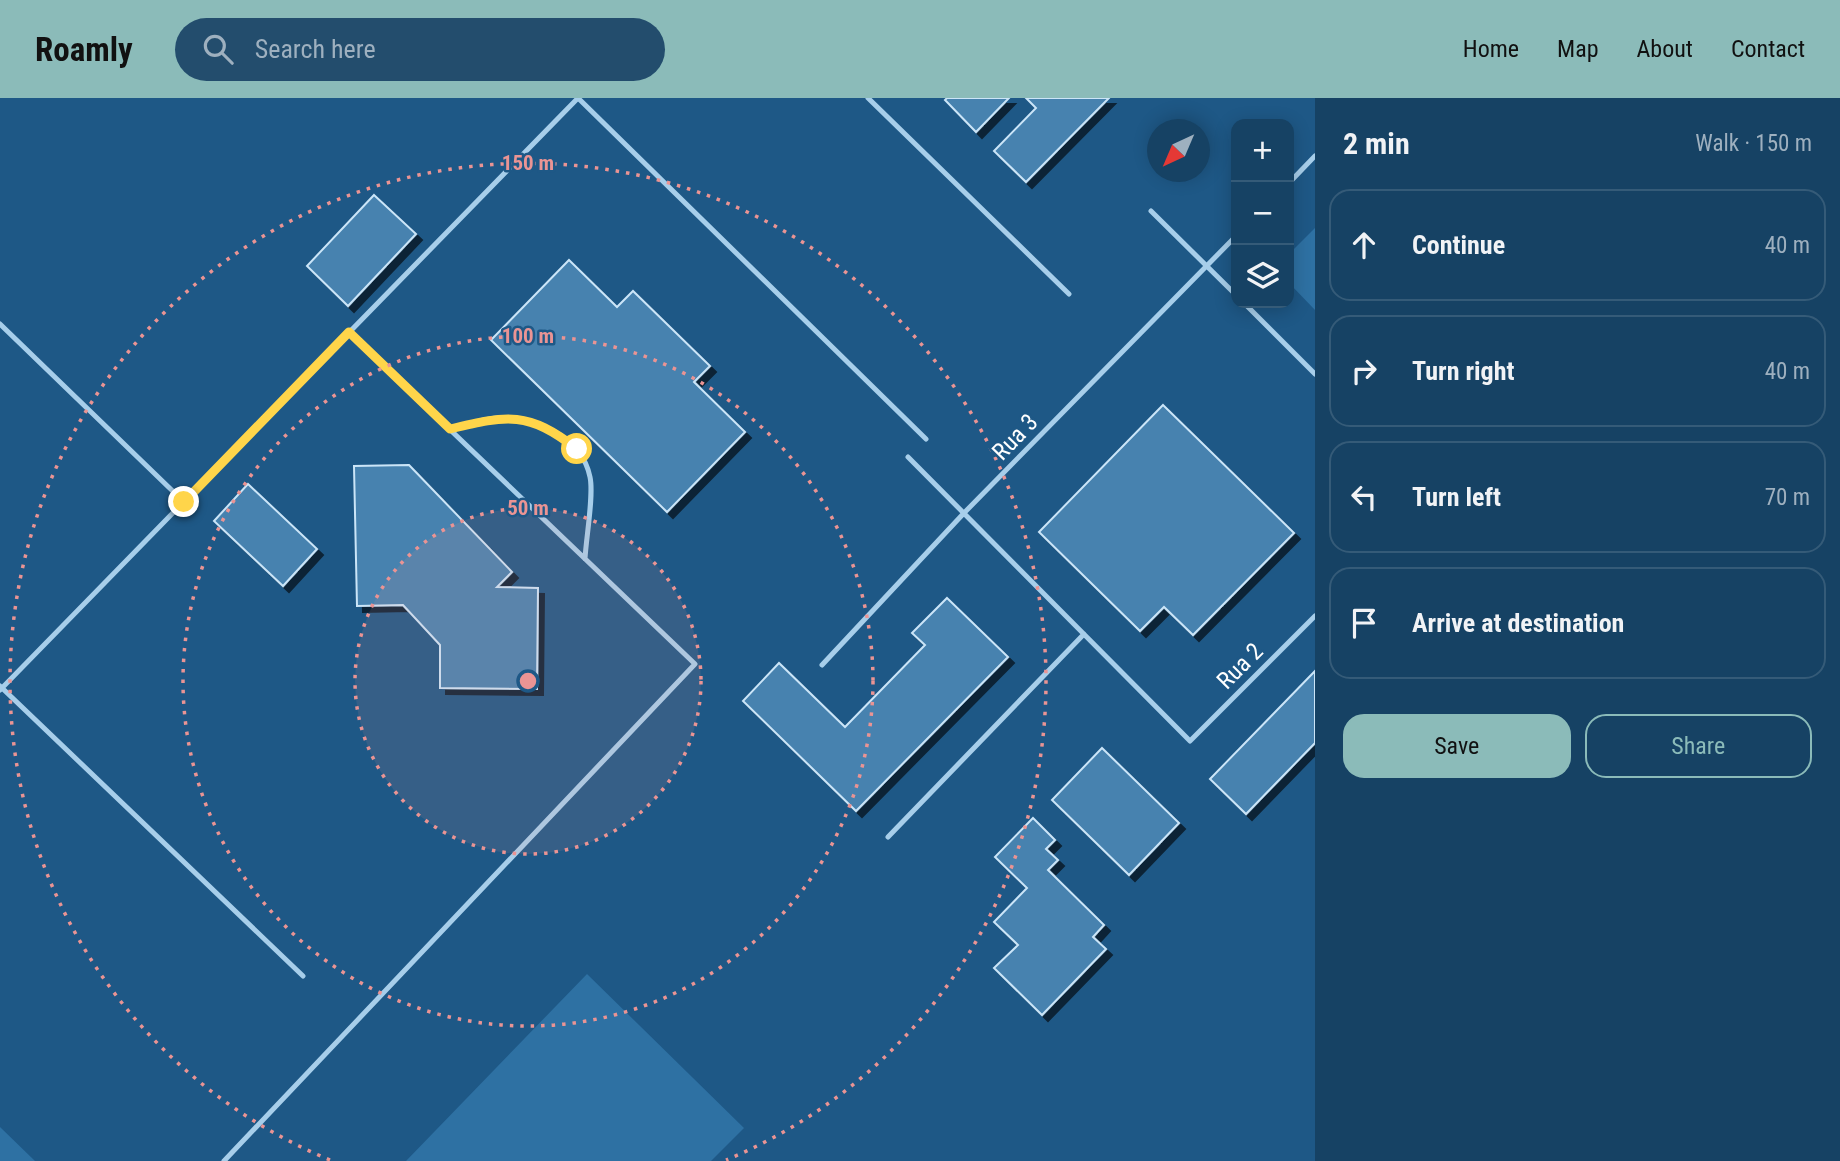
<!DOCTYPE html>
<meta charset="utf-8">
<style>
:root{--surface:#164264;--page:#234d6d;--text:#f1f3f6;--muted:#9eb0bf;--line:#355b78;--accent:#8bbbb9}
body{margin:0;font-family:"Roboto Condensed",sans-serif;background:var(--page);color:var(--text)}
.controls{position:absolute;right:21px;top:21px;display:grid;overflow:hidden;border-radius:14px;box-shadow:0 4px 18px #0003}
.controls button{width:63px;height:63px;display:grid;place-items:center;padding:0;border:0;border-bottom:2px solid var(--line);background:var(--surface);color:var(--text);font:35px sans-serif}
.compass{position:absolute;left:1147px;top:21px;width:63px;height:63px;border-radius:50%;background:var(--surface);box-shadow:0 4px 18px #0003;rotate:224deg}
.stop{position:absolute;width:21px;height:21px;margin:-16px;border:5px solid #ffd54a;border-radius:50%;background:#fff}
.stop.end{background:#ffd54a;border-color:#fff;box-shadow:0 2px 7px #0008}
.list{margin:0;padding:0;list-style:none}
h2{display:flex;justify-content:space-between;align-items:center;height:91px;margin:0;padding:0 28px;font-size:30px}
h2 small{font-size:23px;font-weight:400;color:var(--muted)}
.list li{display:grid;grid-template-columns:46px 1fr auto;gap:21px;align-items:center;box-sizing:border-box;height:112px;margin:0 14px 14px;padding:0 14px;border:2px solid var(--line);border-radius:21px}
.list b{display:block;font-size:26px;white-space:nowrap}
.list em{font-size:23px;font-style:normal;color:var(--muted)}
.actions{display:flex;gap:14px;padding:21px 28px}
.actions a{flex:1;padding:16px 0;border:2px solid var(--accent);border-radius:21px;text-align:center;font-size:24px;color:var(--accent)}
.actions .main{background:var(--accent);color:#111}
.icon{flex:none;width:38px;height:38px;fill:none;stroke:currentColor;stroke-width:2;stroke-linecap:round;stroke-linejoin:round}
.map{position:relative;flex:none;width:1315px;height:1063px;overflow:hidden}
header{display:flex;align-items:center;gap:42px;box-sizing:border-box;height:98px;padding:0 35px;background:var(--accent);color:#111}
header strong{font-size:33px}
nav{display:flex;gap:38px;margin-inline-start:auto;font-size:24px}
.search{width:490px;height:63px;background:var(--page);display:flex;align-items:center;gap:18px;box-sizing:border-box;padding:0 24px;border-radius:38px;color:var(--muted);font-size:26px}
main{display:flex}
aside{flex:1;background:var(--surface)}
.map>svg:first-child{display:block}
.green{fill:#2e71a3}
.building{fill:#4682af;stroke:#cbe5f8;stroke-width:2;filter:url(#shadow)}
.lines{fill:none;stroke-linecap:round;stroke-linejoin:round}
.lane{stroke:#a7ceea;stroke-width:5}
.route{stroke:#ffd54a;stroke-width:9}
.ring{fill:none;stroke:#ea9494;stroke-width:3.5;stroke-dasharray:3.5 7}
.labels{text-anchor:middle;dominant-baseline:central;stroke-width:5;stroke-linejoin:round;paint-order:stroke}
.street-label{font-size:24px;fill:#fff;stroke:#1e5886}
.centre{fill:#ea9494;stroke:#1e5886;stroke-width:3.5}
.ring-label{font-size:21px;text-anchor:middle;font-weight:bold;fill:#ea9494;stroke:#1e5886;stroke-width:5;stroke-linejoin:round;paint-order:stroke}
</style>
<header>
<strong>Roamly</strong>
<div class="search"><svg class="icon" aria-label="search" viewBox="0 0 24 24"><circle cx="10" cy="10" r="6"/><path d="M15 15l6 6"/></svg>Search here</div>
<nav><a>Home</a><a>Map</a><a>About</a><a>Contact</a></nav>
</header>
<main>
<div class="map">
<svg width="1315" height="1063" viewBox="0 0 1315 1063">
<defs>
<filter id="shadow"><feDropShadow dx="6" dy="6" stdDeviation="0" flood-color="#0009"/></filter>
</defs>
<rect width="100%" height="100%" fill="#1e5886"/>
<path class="green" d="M1315,130V212L1289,185V156Z
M587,876L744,1030L711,1063H406Z
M0,1029L35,1063H0Z"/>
<path class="building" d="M947,0H1009L976,34L945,2Z
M1026,0H1109L1026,84L994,53L1036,10Z
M374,97L416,136L348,208L307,168Z
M569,162L617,209L633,193L710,268L694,284L745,334L667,414L491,242Z
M1163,307L1294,435L1193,537L1164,509L1140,533L1039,434Z
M409,367L512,474L497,489L538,490L537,591L440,590V547L403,507L357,508L354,368Z
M248,386L317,451L283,488L214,423Z
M947,500L1008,559L856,713L743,603L779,565L845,629L925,547L912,535Z
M1315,573V645L1246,716L1210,681Z
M1102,650L1179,725L1129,777L1052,702Z
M1033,720L1055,742L1046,751L1058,762L1048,772L1104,827L1093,839L1106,851L1042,917L994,870L1018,847L994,824L1027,790L995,759Z"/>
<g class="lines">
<path class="lane" d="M578,0L926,341
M868,0L1069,196
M1289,85L1315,58
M1151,113L1236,197
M1244,205L1315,276
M0,226L184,404
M450,331C465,327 482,321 497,320C535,318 582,339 590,379C594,397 586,440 585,461
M908,359L1190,643L1315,518
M822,567L964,415L1236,138
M0,588L303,878
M0,592L578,0
M888,739L1084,536
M224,1063L695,566L349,235"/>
</g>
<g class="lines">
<path class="route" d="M184,404L349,234L450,331C508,317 528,313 577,351"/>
</g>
<circle cx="528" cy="583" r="173" fill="#ea9494" fill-opacity=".12"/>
<g class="ring">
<circle cx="528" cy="583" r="173"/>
<circle cx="528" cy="583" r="345"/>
<path d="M330 1062A518 518 0 1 1 726 1062"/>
</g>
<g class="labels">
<g class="street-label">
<text transform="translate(1015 339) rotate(-46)">Rua 3</text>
<text transform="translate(1240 568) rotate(-45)">Rua 2</text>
</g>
</g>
<circle cx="528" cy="583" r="10" class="centre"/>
<g class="ring-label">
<text x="528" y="72">150 m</text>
<text x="528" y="245">100 m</text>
<text x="528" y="417">50 m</text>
</g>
</svg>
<div class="controls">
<button>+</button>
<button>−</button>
<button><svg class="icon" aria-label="layers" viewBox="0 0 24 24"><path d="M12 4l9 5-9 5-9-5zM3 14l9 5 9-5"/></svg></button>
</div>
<svg class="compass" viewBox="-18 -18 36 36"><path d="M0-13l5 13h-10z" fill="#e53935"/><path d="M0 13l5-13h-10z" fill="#9eb0bf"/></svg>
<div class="stop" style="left:577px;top:351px"></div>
<div class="stop end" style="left:184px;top:404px"></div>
</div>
<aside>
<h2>2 min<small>Walk · 150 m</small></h2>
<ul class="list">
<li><svg class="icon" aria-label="ahead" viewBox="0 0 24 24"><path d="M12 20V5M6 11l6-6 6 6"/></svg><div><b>Continue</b></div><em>40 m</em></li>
<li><svg class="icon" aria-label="right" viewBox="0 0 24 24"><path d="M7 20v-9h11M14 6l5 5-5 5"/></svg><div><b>Turn right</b></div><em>40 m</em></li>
<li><svg class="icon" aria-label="left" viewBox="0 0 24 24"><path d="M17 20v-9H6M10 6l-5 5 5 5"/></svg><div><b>Turn left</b></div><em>70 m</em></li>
<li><svg class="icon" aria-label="arrive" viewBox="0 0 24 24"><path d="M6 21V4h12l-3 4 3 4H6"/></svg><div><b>Arrive at destination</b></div></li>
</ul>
<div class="actions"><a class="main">Save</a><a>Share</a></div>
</aside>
</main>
